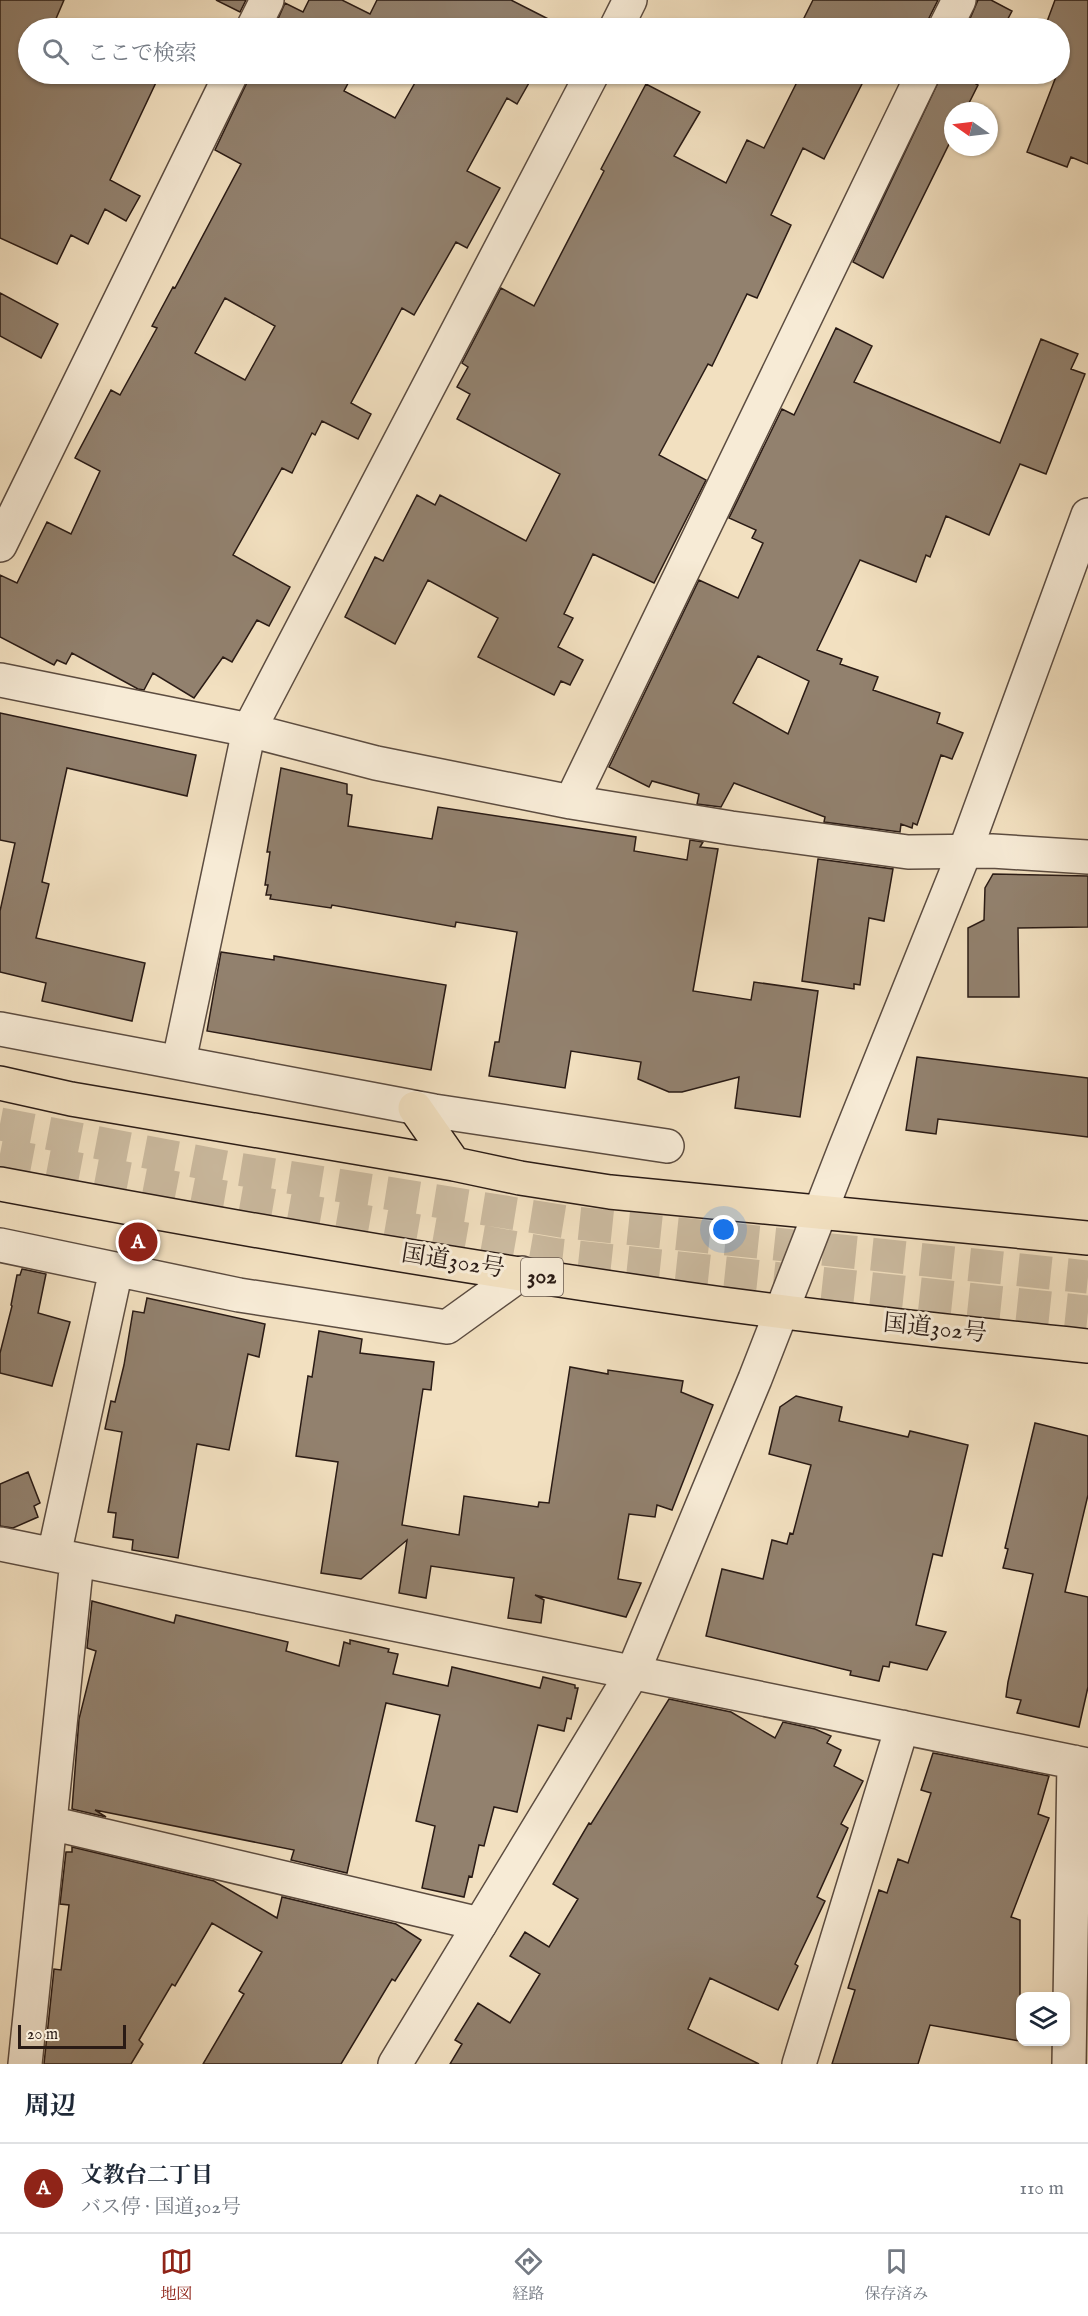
<!DOCTYPE html>
<html lang="ja">
<meta charset="utf-8">
<style>
:root{--surface:#fff;--page:#f2f2f3;--text:#1f2937;--muted:#747a83;--line:#e0e1e3;--accent:#8f2418}
body{margin:0;font-family:"IM FELL English","Noto Serif JP",serif;background:var(--page);color:var(--text)}
.controls{position:absolute;right:18px;bottom:18px;display:grid;overflow:hidden;border-radius:12px;box-shadow:0 2px 4px #0004}
.controls button{width:54px;height:54px;display:grid;place-items:center;padding:0;border:0;border-bottom:2px solid var(--line);background:var(--surface);color:var(--text);font:30px sans-serif}
.compass{position:absolute;left:944px;top:102px;width:54px;height:54px;border-radius:50%;background:var(--surface);box-shadow:0 2px 4px #0004;rotate:284deg}
.scale{position:absolute;left:18px;bottom:15px;width:108px;box-sizing:border-box;padding-left:6px;border:3px solid #2a1b15;border-top:0;font-size:16px;line-height:21px;white-space:nowrap;color:#2a1b15;-webkit-text-stroke:4px #f7ebd6;paint-order:stroke}
.you{position:absolute;left:724px;top:1230px;width:21px;height:21px;margin:-15px;border:4px solid #fff;border-radius:50%;background:#1a73e8;box-shadow:0 0 0 9px #1a73e833}
.badge{display:grid;place-items:center;width:39px;height:39px;border-radius:50%;background:var(--accent);color:#fff;font-size:20px;font-weight:700}
.pin{position:absolute;translate:-50% -50%;border:3px solid #fff;box-shadow:0 2px 6px #0006}
.list{margin:0;padding:0;list-style:none}
h2{display:flex;justify-content:space-between;align-items:center;height:78px;margin:0;padding:0 24px;font-size:26px}
h2 small{font-size:20px;font-weight:400;color:var(--muted)}
.list li{display:grid;grid-template-columns:39px 1fr auto;gap:18px;align-items:center;box-sizing:border-box;height:90px;padding:0 24px;border-top:2px solid var(--line)}
.list b{display:block;font-size:22px;white-space:nowrap}
.list p{margin:0;font-size:20px;white-space:nowrap;color:var(--muted)}
.list em{font-size:20px;font-style:normal;color:var(--muted)}
.icon{flex:none;width:33px;height:33px;fill:none;stroke:currentColor;stroke-width:2;stroke-linecap:round;stroke-linejoin:round}
.map{position:relative;flex:none;width:1088px;height:2064px;overflow:hidden}
.search{position:absolute;background:var(--surface);box-shadow:0 2px 4px #0004;left:18px;right:18px;top:18px;height:66px;display:flex;align-items:center;gap:15px;box-sizing:border-box;padding:0 21px;border-radius:33px;color:var(--muted);font-size:22px}
.sheet{height:168px;background:var(--surface)}
nav{display:flex;justify-content:space-around;align-items:center;box-sizing:border-box;height:84px;border-top:2px solid var(--line);background:var(--surface);font-size:16px;color:var(--muted)}
nav a{display:grid;justify-items:center;gap:3px}
nav .on{color:var(--accent)}
.map>svg:first-child{display:block}
.building{fill:#92816e;stroke:#2a1b15;stroke-width:1.5;fill-rule:evenodd}
.lines{fill:none;stroke-linecap:round;stroke-linejoin:round}
.motorway-tunnel{stroke:#cab99e;stroke-width:33;stroke-dasharray:33 16;stroke-linecap:butt}
.minor-casing{stroke:#5c4c40;stroke-width:36}
.tertiary-casing{stroke:#5c4c40;stroke-width:36}
.trunk-casing{stroke:#2a1b15;stroke-width:36}
.minor{stroke:#f7ebd6;stroke-width:33}
.tertiary{stroke:#f7ebd6;stroke-width:33}
.trunk{stroke:#f2e0c0;stroke-width:33}
.labels{text-anchor:middle;dominant-baseline:central;stroke-width:6;stroke-linejoin:round;paint-order:stroke}
.shield{fill:#f7ebd6;stroke:#68594f;stroke-width:1.5}
.shield-label{font-size:22px;font-weight:bold;fill:#2a1b15}
.street-label{font-size:24px;fill:#2a1b15;stroke:#f7ebd6}
</style>
<div class="map">
<svg width="1088" height="2064" viewBox="0 0 1088 2064">
<rect width="100%" height="100%" fill="#f2e0c0"/>
<filter id="stains"><feTurbulence type="fractalNoise" baseFrequency=".00333" numOctaves="4"/><feColorMatrix values="0 0 0 0 .2 0 0 0 0 .09 0 0 0 0 .02 0 0 0 .5 -.17"/></filter>
<radialGradient id="worn" r=".72"><stop offset=".6" stop-color="#630" stop-opacity="0"/><stop offset="1" stop-color="#630" stop-opacity=".3"/></radialGradient>
<path class="building" d="M0,0H64L52,28H28V74H160L110,180L140,196L126,221L105,209L88,244L71,235L57,264L0,238Z
M216,0H246L240,12Z
M309,0H342L370,14L377,0H511L566,28H274L285,3L303,12Z
M813,0H938L928,20L926,28H799Z
M978,0H991L1012,11L1003,28H966Z
M1055,0H1088V164L1071,157L1067,167L1027,152L1057,74H1059V28L1045,27Z
M251,74H353L344,91L395,118L420,74H534L517,104L507,98L467,171L500,188L467,248L456,242L414,315L402,308L351,403L371,414L358,439L322,421L315,435L312,433L292,473L282,468L233,555L290,587L269,626L257,620L232,662L223,657L194,698L153,673L144,690L138,689L72,653L66,664L57,660L54,665L0,637V575L17,583L47,522L71,534L100,471L75,458L111,390L120,395L157,328L152,326L173,287L175,288L241,164L215,150ZM225,298L275,326L245,380L195,353Z
M801,74H867L824,159L803,148L771,215L791,225L757,298L747,294L712,366L708,364L659,455L706,480L654,583L593,554L564,614L573,618L558,647L583,660L570,685L561,681L554,695L478,657L498,618L428,580L395,644L345,617L375,557L383,561L417,495L435,505L440,495L526,541L560,474L457,419L470,394L457,387L468,367L462,363L501,288L534,306L604,171L601,169L646,84L700,112L674,156L726,183L747,140L764,148Z
M942,74H981L976,84L978,85L965,111H953V136L883,278L853,262Z
M0,293L58,324L41,358L0,336Z
M836,328L872,346L854,382L1000,443L1041,339L1078,354L1071,369L1085,374L1046,474L1020,464L989,535L946,516L930,557L926,555L916,582L860,560L817,650L842,659L840,664L878,677L873,690L940,713L937,723L963,733L952,759L941,755L917,825L913,823L912,828L901,824L900,832L824,822L825,817L734,783L721,807L697,804L699,794L652,781L649,787L609,767L699,580L738,598L763,543L752,538L756,530L729,518L782,409L794,415ZM758,656L809,681L788,734L733,703Z
M0,713L196,755L187,796L67,768L42,882L49,884L36,938L145,963L132,1021L42,1001L46,983L0,972V911L15,843L0,840Z
M281,768L347,784V794L352,795L348,826L432,839L438,807L636,837L634,851L687,860L690,840L703,842L700,847L718,849L693,991L751,1000L754,982L818,991L800,1117L735,1108L739,1077L682,1092H669L638,1079L641,1062L571,1051L565,1088L489,1076L495,1042H499L517,932L456,922L455,927L332,905L331,908L270,899L271,895H266L268,885H265L270,852H267Z
M818,859L893,869L884,921L869,918L860,985L854,984V989L802,981Z
M993,874L1088,876V927L1018,928L1019,997H968V928L984,920L985,888Z
M221,952L274,960V956L446,985L431,1070L207,1031Z
M917,1057L1088,1078V1137L938,1119L936,1134L906,1130Z
M22,1269L46,1274L38,1313L70,1322L52,1386L0,1373V1353L12,1306L11,1305L17,1275H20Z
M147,1298L265,1324L259,1357L248,1354L229,1450L197,1444L178,1558L132,1550L133,1540L113,1537L116,1513L108,1512L122,1432L105,1429L111,1401L115,1402L124,1365L133,1311L144,1313Z
M319,1331L362,1339L360,1353L434,1362L431,1390L423,1389L402,1525L459,1535L464,1496L538,1507L539,1502L549,1503L570,1367L608,1374V1370L683,1381L681,1392L713,1405L672,1510L657,1505L655,1517L629,1514L618,1579L641,1583L626,1617L535,1595L544,1600L541,1623L508,1618L514,1578L431,1566L426,1598L399,1593L407,1540L361,1579L321,1573L338,1462L296,1456L308,1376L312,1377Z
M796,1396L842,1407L839,1421L908,1437L910,1431L968,1445L942,1556L933,1554L916,1625L946,1632L927,1670L890,1662L889,1667L883,1666L879,1681L850,1675L851,1671L706,1636L722,1569L763,1579L772,1540L787,1544L790,1533L793,1534L811,1465L769,1454L780,1407Z
M1035,1423L1088,1436V1495L1065,1592L1088,1597V1687L1079,1727L1017,1713L1021,1700L1006,1697L1008,1682L1033,1574L1003,1568L1008,1549L1005,1548Z
M28,1472L40,1503L34,1506L38,1517L13,1528L0,1526V1484Z
M92,1601L174,1623L176,1615L288,1642L286,1651L339,1666L344,1642L350,1644V1640L389,1649L388,1652L398,1654L393,1674L448,1686L452,1667L540,1688L543,1677L575,1685V1688H578L571,1719L567,1718L564,1731L538,1725L517,1812L494,1807L484,1846L479,1845L472,1877L469,1876L464,1897L422,1888L435,1826L416,1821L440,1715L386,1703L347,1873L291,1860L294,1850L95,1810L106,1817L72,1809L79,1719L96,1651L87,1648Z
M669,1699L731,1712L775,1738L783,1722L815,1729L831,1736L827,1743L841,1750L834,1766L863,1781L841,1824L848,1828L817,1897L825,1901L795,1964L798,1966L778,2010L710,1978L688,2029L759,2064H450L462,2044L455,2040L478,2003L510,2023L540,1974L510,1956L525,1932L549,1947L578,1899L553,1884L589,1823L591,1824Z
M933,1753L1049,1776L1038,1814L1049,1818L1011,1917L1020,1920V2041L930,2025L918,2064H832L855,1990L848,1988L879,1890L887,1893L898,1859L908,1863L931,1793L921,1790Z
M72,1847L214,1881L277,1918L282,1897L396,1924L421,1940L395,1981L392,1979L341,2064H203L244,1994L239,1991L262,1952L212,1923L175,1986L172,1984L139,2040L143,2044L131,2064H44L54,1969L61,1970L69,1905L60,1904L66,1852H72Z"/>
<g class="lines">
<path class="motorway-tunnel" d="M0,1124L225,1167L567,1222L1088,1277
M0,1154L219,1196L558,1255L1088,1312"/>
<g class="minor-casing">
<path id="minor" d="M253,28L267,0
M616,28L630,0
M945,28L959,0
M0,545L231,74
M0,680L249,730L376,763L571,802L731,828L908,852L992,851L1088,857
M571,802L923,74
M0,1029L434,1111L667,1146
M179,1061L249,730L592,74
M0,1245L239,1295L447,1327L522,1273
M0,1544L1088,1765
M54,1555L116,1270
M50,1823L480,1924
M25,2064L77,1560
M799,2064L902,1727
M1069,2064L1074,1762"/>
</g>
<g class="tertiary-casing">
<path id="tertiary" d="M395,2064L633,1672L755,1379L844,1151L965,851L1088,515"/>
</g>
<g class="trunk-casing">
<path id="trunk" d="M0,1083L71,1099L454,1164L520,1178L610,1192L1088,1238
M415,1108L454,1164
M0,1184C228,1227 457,1266 687,1299C820,1318 954,1332 1088,1346"/>
</g>
<use href="#minor" class="minor"/>
<use href="#tertiary" class="tertiary"/>
<use href="#trunk" class="trunk"/>
</g>
<g class="labels">
<rect class="shield" x="521" y="1258" width="42" height="38" rx="4.5"/>
<g class="shield-label">
<text x="542" y="1277">302</text>
</g>
<g class="street-label">
<text transform="translate(453 1262) rotate(9)">国道302号</text>
<text transform="translate(935 1329) rotate(6)">国道302号</text>
</g>
</g>
<rect width="100%" height="100%" filter="url(#stains)"/>
<rect width="100%" height="100%" fill="url(#worn)"/>
</svg>
<div class="controls">
<button><svg class="icon" aria-label="layers" viewBox="0 0 24 24"><path d="M12 4l9 5-9 5-9-5zM3 14l9 5 9-5"/></svg></button>
</div>
<svg class="compass" viewBox="-18 -18 36 36"><path d="M0-13l5 13h-10z" fill="#e53935"/><path d="M0 13l5-13h-10z" fill="#747a83"/></svg>
<div class="scale">20 m</div>
<div class="you"></div>
<div class="pin badge" style="left:138px;top:1242px">A</div>
<div class="search"><svg class="icon" aria-label="search" viewBox="0 0 24 24"><circle cx="10" cy="10" r="6"/><path d="M15 15l6 6"/></svg>ここで検索</div>
</div>
<section class="sheet">
<h2>周辺<small></small></h2>
<ul class="list">
<li><span class="badge">A</span><div><b>文教台二丁目</b><p>バス停 · 国道302号</p></div><em>110 m</em></li>
</ul>
</section>
<nav>
<a class="on"><svg class="icon" aria-label="map" viewBox="0 0 24 24"><path d="M3 6l6-2 6 2 6-2v14l-6 2-6-2-6 2zM9 4v14M15 6v14"/></svg>地図</a>
<a><svg class="icon" aria-label="directions" viewBox="0 0 24 24"><path d="M12 3l9 9-9 9-9-9zM9 14v-3h6M13 9l2 2-2 2"/></svg>経路</a>
<a><svg class="icon" aria-label="saved" viewBox="0 0 24 24"><path d="M7 4h10v16l-5-4-5 4z"/></svg>保存済み</a>
</nav>
